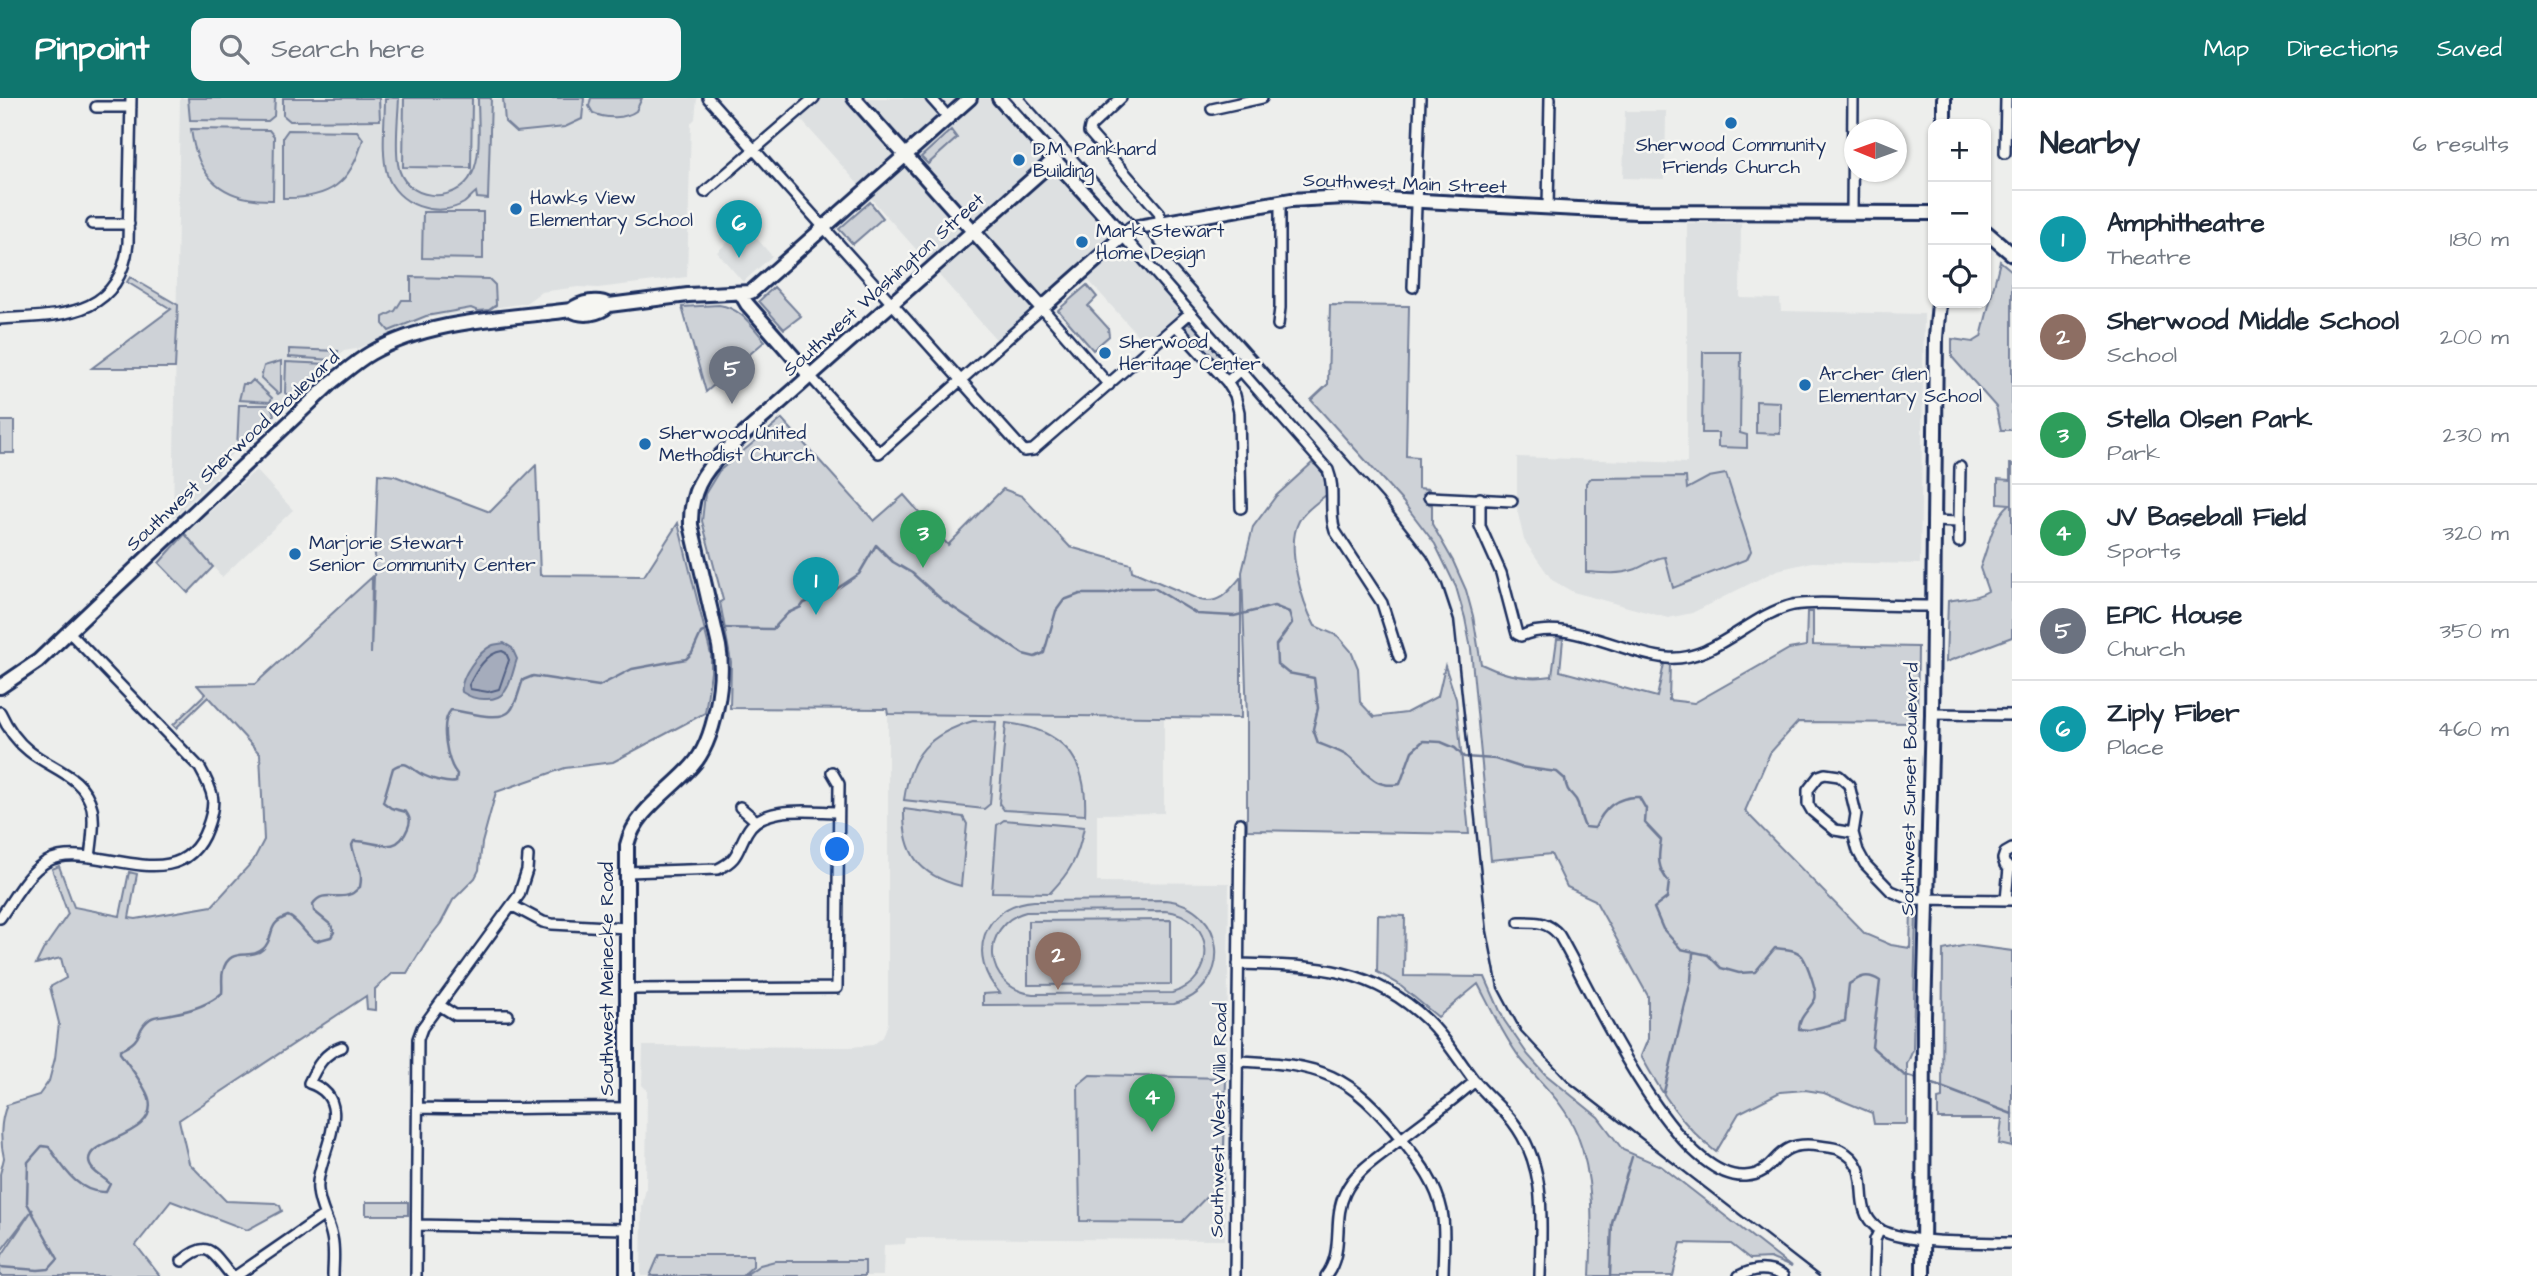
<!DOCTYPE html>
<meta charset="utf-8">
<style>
:root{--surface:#fff;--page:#f6f6f7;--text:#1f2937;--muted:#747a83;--line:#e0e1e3;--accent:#0f766e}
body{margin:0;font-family:"Architects Daughter",sans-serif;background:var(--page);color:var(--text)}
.controls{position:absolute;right:21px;top:21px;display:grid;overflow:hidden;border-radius:14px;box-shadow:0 2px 5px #0004}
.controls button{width:63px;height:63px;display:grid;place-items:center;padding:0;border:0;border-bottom:2px solid var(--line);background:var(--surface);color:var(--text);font:35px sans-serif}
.compass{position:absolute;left:1844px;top:21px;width:63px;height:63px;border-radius:50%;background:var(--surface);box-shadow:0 2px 5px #0004;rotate:271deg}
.you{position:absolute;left:838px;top:752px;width:24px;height:24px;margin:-18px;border:5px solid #fff;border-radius:50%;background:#1a73e8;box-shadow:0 0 0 10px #1a73e833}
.badge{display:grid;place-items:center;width:46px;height:46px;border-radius:50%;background:var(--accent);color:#fff;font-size:23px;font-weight:700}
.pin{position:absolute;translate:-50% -58px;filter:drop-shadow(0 2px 4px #0008)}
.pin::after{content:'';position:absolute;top:37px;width:24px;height:21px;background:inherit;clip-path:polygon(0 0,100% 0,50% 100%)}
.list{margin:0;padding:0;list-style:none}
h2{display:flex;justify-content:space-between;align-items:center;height:91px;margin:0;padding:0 28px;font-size:30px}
h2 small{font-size:23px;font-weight:400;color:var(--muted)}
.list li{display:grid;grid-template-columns:46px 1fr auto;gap:21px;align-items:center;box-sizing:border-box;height:98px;padding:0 28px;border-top:2px solid var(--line)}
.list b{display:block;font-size:26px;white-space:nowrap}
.list p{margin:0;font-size:23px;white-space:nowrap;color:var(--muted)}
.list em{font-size:23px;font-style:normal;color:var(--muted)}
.icon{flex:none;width:38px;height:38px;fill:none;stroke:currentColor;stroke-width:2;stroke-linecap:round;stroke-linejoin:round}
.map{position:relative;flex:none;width:2012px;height:1178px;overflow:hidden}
header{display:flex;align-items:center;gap:42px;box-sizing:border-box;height:98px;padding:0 35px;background:var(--accent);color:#fff}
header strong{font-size:33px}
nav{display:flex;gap:38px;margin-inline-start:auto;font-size:24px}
.search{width:490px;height:63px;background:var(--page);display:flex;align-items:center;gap:18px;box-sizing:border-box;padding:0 24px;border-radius:14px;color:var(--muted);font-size:26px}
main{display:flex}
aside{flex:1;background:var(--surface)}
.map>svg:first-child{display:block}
.built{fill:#dde0e1}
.green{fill:#ced2d7;stroke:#74809a;stroke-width:2;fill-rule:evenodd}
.water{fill:#a5acbc;stroke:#6e7a96;stroke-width:2}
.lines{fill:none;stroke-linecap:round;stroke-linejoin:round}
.shore{stroke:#526184;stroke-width:2}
.stream{stroke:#6e7a96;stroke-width:2.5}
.street-casing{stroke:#1b2f5e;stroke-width:14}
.secondary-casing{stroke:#1b2f5e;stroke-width:18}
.street{stroke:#f6f6f2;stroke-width:9}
.secondary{stroke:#f6f6f2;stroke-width:12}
.rail{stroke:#1b2f5e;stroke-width:2.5}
.poi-dot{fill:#1f6fb2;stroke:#f6f6f2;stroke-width:2.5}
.labels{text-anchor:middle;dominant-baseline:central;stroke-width:5;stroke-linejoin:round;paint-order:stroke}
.poi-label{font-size:19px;fill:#1b2f5e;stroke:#f6f6f2;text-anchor:start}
.street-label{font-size:19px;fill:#1b2f5e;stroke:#f6f6f2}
</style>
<header>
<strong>Pinpoint</strong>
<div class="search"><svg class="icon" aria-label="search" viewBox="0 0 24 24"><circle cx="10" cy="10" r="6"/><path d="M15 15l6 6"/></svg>Search here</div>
<nav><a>Map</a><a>Directions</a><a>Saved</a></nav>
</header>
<main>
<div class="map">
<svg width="2012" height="1178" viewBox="0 0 2012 1178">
<rect width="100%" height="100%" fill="#edeeec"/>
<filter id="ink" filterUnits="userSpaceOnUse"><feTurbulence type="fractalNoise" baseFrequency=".0143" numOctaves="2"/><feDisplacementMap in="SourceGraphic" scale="14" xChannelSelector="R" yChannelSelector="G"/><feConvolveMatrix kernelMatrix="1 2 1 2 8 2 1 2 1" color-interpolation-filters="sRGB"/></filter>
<g filter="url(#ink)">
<path class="built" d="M180,0H697L695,21L691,25L687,179L598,190L578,189L541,194L526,205L426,220L356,251L344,253L221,366L219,376L173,420Z
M814,0H1010L1194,219L1150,251L1082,175L1001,247L796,16Z
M1625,13H1666L1665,81L1623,80Z
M1687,125H1741L1740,200L1780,201L1781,213L1924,216L1920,466L1812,464L1777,472L1692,515L1668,520L1573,494L1552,482L1524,442L1517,411V359L1687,365Z
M746,128L772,158L743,184L717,154Z
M256,372L293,412L222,479L185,436Z
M888,616L1164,618V715L1097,716V784L1229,785L1225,1142L906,1140L905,1146L884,1147L883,1178H641L642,1109L646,1090L647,992L642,987L643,948L850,949L873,947L883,939L888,925Z"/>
<path class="green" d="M188,0H275L274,18L268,23L190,22Z
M283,0H379L380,22L290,23L283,17Z
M385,0H399C398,21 395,45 398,66C403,103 456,108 472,76C482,58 478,21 478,0H491L488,101L477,100L476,94C472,97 468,102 464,105C437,121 396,107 387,76C381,53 385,25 385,0Z
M404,0H472L471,70L403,69Z
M503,0H584L582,21L565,29L516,34L505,24Z
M591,0H642L636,13C625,21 606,21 593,15L589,8Z
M191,31L269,32L274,38L273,102C223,103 197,80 191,31Z
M288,32L357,33L363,41C351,86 329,101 283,100V39Z
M951,32L957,40L928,66L921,59Z
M870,104L883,120L853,146L839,131Z
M423,114H483V161L422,160Z
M2000,163L2012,173V332H2001L1996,309L1952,259V241L1973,244L1981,239Z
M130,179L178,207L175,270H92L171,211L127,184Z
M411,179L489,181L495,187L496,207L489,212L478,213L471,210L426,218L389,233L383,226V219L395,213L402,202H411Z
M1087,187L1097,199L1088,208L1108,230L1109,238L1093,252L1058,212Z
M774,189L801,218L784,231L759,203Z
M719,207C741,210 751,227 765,243L706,294L682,209Z
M1330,207L1409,208L1406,358L1418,359V390L1429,391V406L1432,407V426L1453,463L1466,492L1473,518L1481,566C1503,577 1527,582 1552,578L1557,541H1563L1560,573L1657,599L1664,566H1670L1669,602L1694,605L1789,551L1806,548L1807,514H1813V547L1918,549L1917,625L1798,624L1770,655L1745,713L1865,836L1891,847L1910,850L1911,810L1916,814L1913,952L1907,966V1026H1874L1872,1015L1824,995L1805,992L1780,994L1739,1015L1716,1054C1683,1029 1661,994 1641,958L1648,941V898L1595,802L1567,789L1551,756L1491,762L1471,551L1465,520L1456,489L1435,446L1403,404L1311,302L1328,286Z
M1187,226H1192L1232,270L1224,279L1183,232Z
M289,251L338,253L336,259L332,262L289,259Z
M1703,254H1741L1740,335L1747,337V350L1718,349V335H1702Z
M281,263V294L278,296L261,280L264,268Z
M286,264L327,266L293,300L285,295Z
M253,282L272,300L270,304L239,302L243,286H249Z
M1756,303L1780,304V336L1756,335Z
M239,307H271L274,317L237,351Z
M782,321L874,423L904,397L948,447L1003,391L1022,398L1070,449L1131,466L1132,473L1200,502C1220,507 1229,493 1241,479V620L888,616L887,611L730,610L731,564L720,504L723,502L702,423L705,396L719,373Z
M0,323H14V355H0Z
M1312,365C1326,371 1326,383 1326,397C1318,404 1304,413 1299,423C1285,449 1302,504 1315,528L1338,538L1351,553L1358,570L1360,604L1374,619L1406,615L1438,598L1445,568L1456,601L1469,736L1247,732V620L1242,474L1253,429L1276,398Z
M2010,366H2012V539L1946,564L1948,503C1962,500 1976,501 1988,493L1980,470C1988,450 1993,419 2010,406L1998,405V381L2010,382Z
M536,367L540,477L644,478L678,425L711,557V574L705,615L613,664L565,670L496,694L482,745L479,772L475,780L453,802L441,825L426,844L407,875H393L375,891V912L367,911L366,898L179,1022L189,1065L226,1103L275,1105L280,1108L282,1113L247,1132L171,1103L136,1147L160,1178H0V1160L33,1111L0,1154V1076L4,1060C0,1044 0,1022 7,1007L39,997L49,983L55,960L59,925L50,889L66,880L61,860L36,866L43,852L68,816L52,771L59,768L74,809L120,818L129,774L137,776L129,820L136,821L212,808L253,763L264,742L260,656L208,599L176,630L173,627L205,596L197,587L255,586L372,479L371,556L378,376L395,378L490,414Z
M1726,376L1751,453L1747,461L1673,490L1665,459C1654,459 1644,469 1633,472C1618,477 1601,475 1586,474V385L1591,380L1686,379L1687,391L1709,379Z
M185,436L213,469L188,495L159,465Z
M973,623L996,624L990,706L984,711L904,702C910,656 929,636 973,623Z
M1006,625C1063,631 1088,661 1085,717L1004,712L999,705Z
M904,711L963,719L967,726L961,788C918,777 903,755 904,711Z
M1004,722L1084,729C1078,760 1071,773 1050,795L992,794L997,727Z
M1034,803L1165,802C1228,808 1235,890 1174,906L983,907V896L1000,895C966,859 982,807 1034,803ZM1026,814L1165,813C1215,817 1220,882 1172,895L1033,896C984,891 978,827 1026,814Z
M1378,817L1405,818L1404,878L1485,879L1504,922L1528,957L1545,976L1598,1019L1623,1052L1661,1068L1791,1169L1770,1160L1750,1161L1731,1146L1681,1145L1673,1178H1590C1592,1130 1595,1081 1577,1036C1564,1004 1541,986 1520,960C1503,937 1491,911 1478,886L1438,919L1397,885L1377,874Z
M1171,822V886L1028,887V823Z
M1967,847L2012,853V1049L1999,1046L2002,1021H1938V1001L1942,1000L1943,852Z
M1090,977L1226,980L1223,1082L1182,1124L1080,1123L1078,987Z
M366,1104H408V1117H366Z
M659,1157H753V1168L742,1178H650Z
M775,1163H865V1178H744L760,1167Z"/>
<path class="water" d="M504,545L512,550L517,561C510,581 510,603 484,601C475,601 470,599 462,594C459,580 479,553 493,547C496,546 500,546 504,545Z"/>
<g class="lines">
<path class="shore" d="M502,553L506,555L509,562L499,591L488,594L470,591L469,587C476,573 486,555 502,553Z"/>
<path class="stream" d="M718,530L773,531L788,515L801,509L804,505L832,494L859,476L876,447L893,464L912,475L942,502L1023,556L1035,559L1044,555L1056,513L1064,502L1080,496H1107L1130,490H1154L1197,516L1234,518L1274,508L1289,514L1292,525L1276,547L1277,566L1288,575L1314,580L1318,610L1313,631L1318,645C1328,649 1340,653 1349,659C1367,674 1373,691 1400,686L1412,653L1423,643L1441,644L1455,650L1464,659L1495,661L1520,669L1557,674L1565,681C1567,698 1574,694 1578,706C1580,714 1581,721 1585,729L1595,730C1603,711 1617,698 1639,699L1646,711L1645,725L1661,742C1658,760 1657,770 1669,784L1667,800L1654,810L1663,831L1681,851L1708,857L1721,870L1739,875L1755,874L1775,850C1784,851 1796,851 1802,858C1807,865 1818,895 1815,901C1809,913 1799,918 1799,931L1809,932L1845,923L1849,886C1860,879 1867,874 1880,883L1872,949L1904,977L1918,981
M1928,984L2012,1016
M1664,994L1691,882L1693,855
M0,1169L38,1172L49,1171L58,1161L27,1105L28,1064L42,1048L49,1049C63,1069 78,1096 106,1094L110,1086C104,1079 93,1075 90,1067C79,1040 159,1041 149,1001C146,989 128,966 120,955V952C146,941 134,932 150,921C155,917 164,918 171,916C189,913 208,908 222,895C223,888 221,880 223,873C229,847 251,863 263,851C276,839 265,826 288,818C300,823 304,837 316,843L331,839L334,834L331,827L314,813L313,806C323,791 337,803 351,796C354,795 357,791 360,789C364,769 355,766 352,747L354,743C375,742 396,760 408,730C411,723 410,720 406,714L391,710L383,704L393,670C407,660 411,672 423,677C431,681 448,686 456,684L457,676C447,664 439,625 451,612C465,613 500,625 510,613C517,605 519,591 523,582L533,578L599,588L632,571L686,561L692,555L701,535L711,531
M1610,1178L1612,1125L1632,1059"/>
<g class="street-casing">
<path id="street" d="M708,0L1024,353L1033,352L1190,215
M931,0L948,19
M1121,0L1090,29L1089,34L1159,114L1161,125
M96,9H131
M1212,11L1262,0
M2005,55L2006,0
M705,94L814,0
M1548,110L1550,0
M1852,114L1853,0
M92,126H129
M1123,138L1328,372C1336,392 1328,413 1335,433L1382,505L1399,559
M1413,189L1420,0
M0,221C59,217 120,221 128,145L131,0
M1278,227L1280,210V103
M1176,228L1227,284
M1241,271L1227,284L1235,297L1239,314L1241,410
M811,279L879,355L1042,210L1109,287
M1429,399L1512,403
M1480,400V428L1501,475L1517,536L1521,538C1565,518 1622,556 1667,560C1714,564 1749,517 1793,507C1811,504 1829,505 1847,506C1875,507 1904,508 1932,508
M1933,423L1959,424L1960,369
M1959,444V424
M0,614C7,629 15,642 29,653C51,671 84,677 92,710C95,725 92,743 90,759
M1932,616L2012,617
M740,709L755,722
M1853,735L1835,732L1812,713L1808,706V692L1819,678L1825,676L1839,678L1849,687L1856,716L1853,735L1858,753L1865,766L1891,793L1910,801L2012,802
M2012,770L2005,767L2003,761L2005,755L2012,751
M627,774L718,771C740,760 736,753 747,734C762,706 811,714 838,714
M2006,802L2009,770
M513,808L543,824L552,826L627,830
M0,820C15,799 32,764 59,759C109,750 182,799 207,730C217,703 214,695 200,670L69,534
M1519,824C1536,824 1547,823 1559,837C1591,891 1674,1082 1745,1078C1781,1076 1769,1041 1819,1048C1826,1049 1834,1049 1840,1052C1877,1070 1849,1107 1876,1129C1899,1147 1981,1144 2012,1145
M1238,866C1311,868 1370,867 1427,922C1445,939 1458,961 1473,981C1485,996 1501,1009 1513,1024C1548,1070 1541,1124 1540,1178
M627,891L837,890L839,686L832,674
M439,907L455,917H508
M1237,963C1322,966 1349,975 1403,1043C1420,1065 1436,1085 1442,1113C1446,1134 1443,1157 1443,1178
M418,1010C487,1012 557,1009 627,1010
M417,1127L627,1131
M182,1163C210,1140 212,1155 232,1178
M236,1178L323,1118
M333,1178C333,1166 335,1152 332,1139C329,1123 319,1109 318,1092C314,1062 361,1002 309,985C317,968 324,955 342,949
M416,1178L418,941L422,930L519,797L527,772L528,758
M1235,1178L1240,725
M1326,1178C1345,1153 1332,1122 1345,1095C1353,1077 1370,1065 1386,1053C1415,1029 1447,1008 1475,983
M1739,1178C1754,1170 1768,1169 1783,1178
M1874,1178L1875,1142L1880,1131"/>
</g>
<g class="secondary-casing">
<path id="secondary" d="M854,0L1042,210L1132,130L1291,102L1345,99L1636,114L1933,115
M999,0L1123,138
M1944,26V0
M1986,134L2012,156
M741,196L747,206L811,279
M571,212C582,219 599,216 609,207
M0,589L38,563L332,284C345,274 357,263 371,255C431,221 505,221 571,212C581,204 598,201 609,207L688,197L751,194L970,0
M627,1178V747C635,713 670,693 692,668C715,643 725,581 719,548L691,427C690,396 702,374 724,354L1054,62
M1923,1178L1924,918L1932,616L1936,240L1939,205"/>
</g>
<use href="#street" class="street"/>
<use href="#secondary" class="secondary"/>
<path class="rail" d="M1025,0L1382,400L1427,458L1442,486L1454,522L1487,833L1498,890L1521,933L1570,985L1819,1178"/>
</g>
</g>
<g class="poi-dot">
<circle cx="1731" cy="25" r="7"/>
<circle cx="1019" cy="62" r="7"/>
<circle cx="516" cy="111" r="7"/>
<circle cx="1082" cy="144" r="7"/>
<circle cx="1105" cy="255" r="7"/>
<circle cx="1805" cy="287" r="7"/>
<circle cx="645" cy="346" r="7"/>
<circle cx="295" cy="456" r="7"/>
</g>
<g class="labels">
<g class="poi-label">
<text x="1731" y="47" text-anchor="middle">Sherwood Community<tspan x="1731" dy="22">Friends Church</tspan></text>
<text x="1033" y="51">D.M. Pankhard<tspan x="1033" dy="22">Building</tspan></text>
<text x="530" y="100">Hawks View<tspan x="530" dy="22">Elementary School</tspan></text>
<text x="1096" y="133">Mark Stewart<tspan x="1096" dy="22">Home Design</tspan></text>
<text x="1119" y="244">Sherwood<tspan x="1119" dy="22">Heritage Center</tspan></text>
<text x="1819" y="276">Archer Glen<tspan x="1819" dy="22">Elementary School</tspan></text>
<text x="659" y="335">Sherwood United<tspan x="659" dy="22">Methodist Church</tspan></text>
<text x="309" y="445">Marjorie Stewart<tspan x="309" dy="22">Senior Community Center</tspan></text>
</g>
<g class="street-label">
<text transform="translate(1405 86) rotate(2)">Southwest Main Street</text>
<text transform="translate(884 187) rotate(-42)">Southwest Washington Street</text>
<text transform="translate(233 353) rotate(-43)">Southwest Sherwood Boulevard</text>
<text transform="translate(1910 691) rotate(-89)">Southwest Sunset Boulevard</text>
<text transform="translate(607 881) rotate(-90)">Southwest Meinecke Road</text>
<text transform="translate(1219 1022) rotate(-89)">Southwest West Villa Road</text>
</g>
</g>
</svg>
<div class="controls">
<button>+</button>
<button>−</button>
<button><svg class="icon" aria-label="locate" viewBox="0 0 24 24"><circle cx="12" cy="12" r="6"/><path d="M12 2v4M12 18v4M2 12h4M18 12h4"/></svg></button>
</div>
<svg class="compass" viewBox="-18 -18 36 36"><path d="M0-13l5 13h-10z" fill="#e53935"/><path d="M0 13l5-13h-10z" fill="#747a83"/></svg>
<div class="you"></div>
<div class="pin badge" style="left:816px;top:517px;background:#0f9aa8">1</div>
<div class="pin badge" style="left:1058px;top:892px;background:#8d6e63">2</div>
<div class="pin badge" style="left:923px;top:470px;background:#2e9e5b">3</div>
<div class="pin badge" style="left:1152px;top:1034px;background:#2e9e5b">4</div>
<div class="pin badge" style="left:732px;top:306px;background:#6b7280">5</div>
<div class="pin badge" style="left:739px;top:160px;background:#0f9aa8">6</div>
</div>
<aside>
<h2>Nearby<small>6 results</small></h2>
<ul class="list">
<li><span class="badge" style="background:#0f9aa8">1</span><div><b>Amphitheatre</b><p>Theatre</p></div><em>180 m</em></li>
<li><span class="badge" style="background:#8d6e63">2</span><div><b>Sherwood Middle School</b><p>School</p></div><em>200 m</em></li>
<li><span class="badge" style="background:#2e9e5b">3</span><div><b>Stella Olsen Park</b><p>Park</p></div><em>230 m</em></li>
<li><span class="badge" style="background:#2e9e5b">4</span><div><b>JV Baseball Field</b><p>Sports</p></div><em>320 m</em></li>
<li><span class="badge" style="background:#6b7280">5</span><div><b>EPIC House</b><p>Church</p></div><em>350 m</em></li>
<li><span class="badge" style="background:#0f9aa8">6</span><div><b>Ziply Fiber</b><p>Place</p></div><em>460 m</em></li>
</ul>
</aside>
</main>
